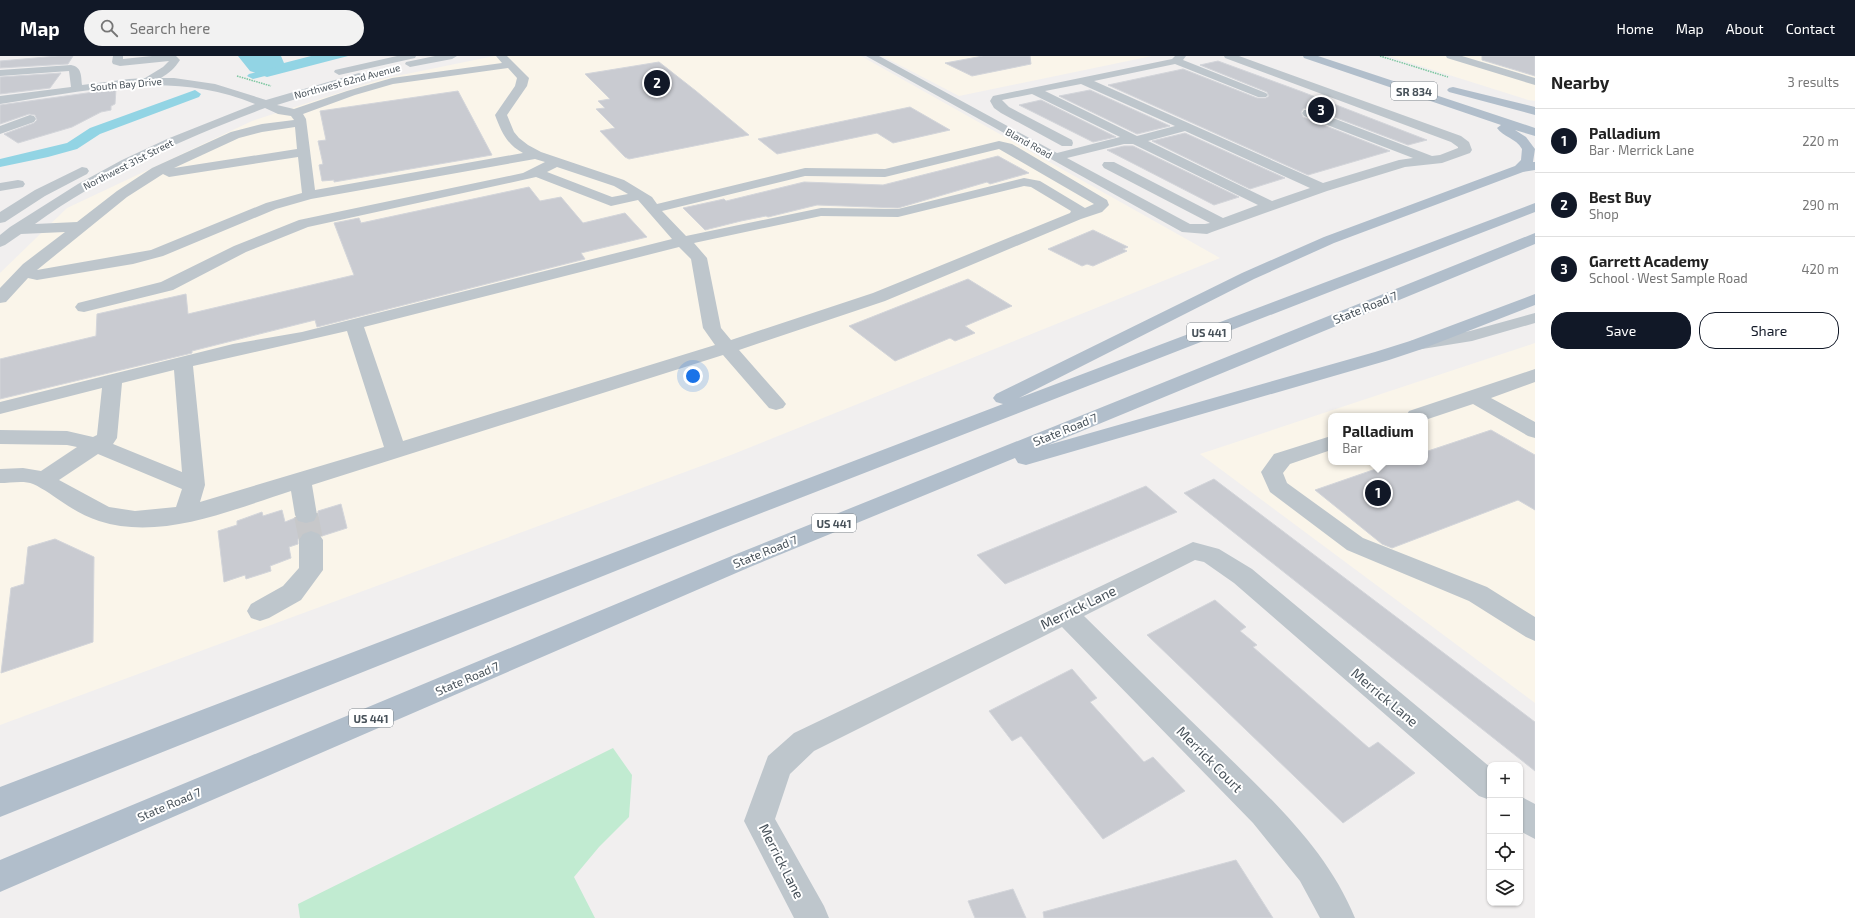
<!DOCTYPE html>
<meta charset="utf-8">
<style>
:root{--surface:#fff;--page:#f2f2f2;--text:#222;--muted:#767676;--line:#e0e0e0;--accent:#111827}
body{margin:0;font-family:"Exo 2",sans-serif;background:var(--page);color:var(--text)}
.controls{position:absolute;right:12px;bottom:12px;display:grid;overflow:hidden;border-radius:8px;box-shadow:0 1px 3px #0004}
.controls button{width:36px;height:36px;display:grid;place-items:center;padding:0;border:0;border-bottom:1px solid var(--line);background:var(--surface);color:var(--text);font:20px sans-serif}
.you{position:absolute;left:693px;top:320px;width:14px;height:14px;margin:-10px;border:3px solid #fff;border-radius:50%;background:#1a73e8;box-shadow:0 0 0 6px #1a73e833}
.badge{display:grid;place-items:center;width:26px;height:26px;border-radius:50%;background:var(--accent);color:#fff;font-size:13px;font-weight:700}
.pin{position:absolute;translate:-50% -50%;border:2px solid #fff;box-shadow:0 1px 4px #0006}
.popup{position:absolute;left:1328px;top:357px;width:100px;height:52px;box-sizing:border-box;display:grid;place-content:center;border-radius:8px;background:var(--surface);filter:drop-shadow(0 1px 3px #0005);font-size:13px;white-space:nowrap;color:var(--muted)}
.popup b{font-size:15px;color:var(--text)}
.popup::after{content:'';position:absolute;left:50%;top:100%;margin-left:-8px;border:8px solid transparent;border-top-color:var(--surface)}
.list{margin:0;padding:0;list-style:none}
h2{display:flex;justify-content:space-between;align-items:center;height:52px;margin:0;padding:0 16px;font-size:17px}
h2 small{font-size:13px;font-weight:400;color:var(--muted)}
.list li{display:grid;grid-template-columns:26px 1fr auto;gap:12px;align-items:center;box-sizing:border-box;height:64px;padding:0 16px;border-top:1px solid var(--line)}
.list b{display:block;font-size:15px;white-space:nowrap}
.list p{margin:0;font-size:13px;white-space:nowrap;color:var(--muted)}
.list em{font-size:13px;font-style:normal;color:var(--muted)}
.actions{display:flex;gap:8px;padding:12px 16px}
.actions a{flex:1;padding:9px 0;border:1px solid var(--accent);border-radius:16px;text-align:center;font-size:14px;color:var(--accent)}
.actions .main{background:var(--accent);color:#fff}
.icon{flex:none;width:22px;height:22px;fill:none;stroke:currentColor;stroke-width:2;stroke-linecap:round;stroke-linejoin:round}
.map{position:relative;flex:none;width:1535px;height:862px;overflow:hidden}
header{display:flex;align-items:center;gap:24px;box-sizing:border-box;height:56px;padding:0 20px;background:var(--accent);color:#fff}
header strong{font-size:19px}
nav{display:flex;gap:22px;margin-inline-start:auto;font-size:14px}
.search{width:280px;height:36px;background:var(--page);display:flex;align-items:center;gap:10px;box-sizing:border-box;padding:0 14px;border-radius:22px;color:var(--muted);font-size:15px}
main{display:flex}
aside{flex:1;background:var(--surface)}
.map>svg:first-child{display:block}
.commercial{fill:#faf5ea;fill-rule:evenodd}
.green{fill:#c1ebd1}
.water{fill:#92d4e4}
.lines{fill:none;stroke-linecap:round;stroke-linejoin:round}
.canal{fill:#92d4e4;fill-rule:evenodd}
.building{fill:#c9cbd1;stroke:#d3d5da}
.minor-tunnel{stroke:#c7c8ca;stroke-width:24;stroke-dasharray:24 12;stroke-linecap:butt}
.path{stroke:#7cc6a0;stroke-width:1.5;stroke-dasharray:1.5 1;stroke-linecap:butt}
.minor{fill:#bec6cc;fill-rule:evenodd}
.major{fill:#b1becb;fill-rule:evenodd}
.labels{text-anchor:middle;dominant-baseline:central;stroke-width:4;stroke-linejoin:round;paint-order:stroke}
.far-street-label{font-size:10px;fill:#48525a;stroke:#fff}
.shield{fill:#fff;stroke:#7f868c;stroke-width:1}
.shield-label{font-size:11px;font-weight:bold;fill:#48525a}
.street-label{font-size:12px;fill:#48525a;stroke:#fff}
.near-street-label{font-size:14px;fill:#48525a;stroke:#fff}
</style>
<header>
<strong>Map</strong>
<div class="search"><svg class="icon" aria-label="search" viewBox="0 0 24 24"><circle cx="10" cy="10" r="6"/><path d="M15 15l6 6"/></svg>Search here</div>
<nav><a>Home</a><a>Map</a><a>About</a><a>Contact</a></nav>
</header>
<main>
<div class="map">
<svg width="1535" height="862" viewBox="0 0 1535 862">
<rect width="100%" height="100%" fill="#f1efef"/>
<path class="commercial" d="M494,0H861L1220,202L731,399L0,669V217L67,152L252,65L382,23Z
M882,0H1152L959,40Z
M1389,0H1535V45L1528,44Z
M1535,287V647L1200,398ZM1331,360H1425V406H1331Z"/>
<path class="green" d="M613,692L632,719L629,761L599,791L574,821L595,862H300L298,848Z"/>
<path class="water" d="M238,0H281L284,7L311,0H348L267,21L250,15Z"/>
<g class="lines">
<path class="canal" d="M320,0H339L337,2L253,23L247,20L249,18Z
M195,34L201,38L199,41L100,78L77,93L48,101L0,111V103L67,87L90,72Z"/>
</g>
<path class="building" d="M58,0H73L68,8L0,12V5Z
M983,0H1030L1031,8L972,20L945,7Z
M1482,0H1535V20L1482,4Z
M1218,5L1300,35L1427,84L1408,89L1313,53L1304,52L1301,56L1303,61L1390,95L1308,119L1108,29L1183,13L1257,42H1266L1269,40L1267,36L1200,9Z
M659,6L696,35L749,79L629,103L625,101L600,75L615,72L596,53L605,52L598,45L610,43L585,18Z
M61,17L50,32L0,38V21Z
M116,33L115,48L111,50V54L101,56L72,71L18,87L4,78L34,67L37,64L35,59L29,58L0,68V49Z
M1090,34L1170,70L1137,78L1059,40Z
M458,35L492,99L334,126V124L322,125L319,109L323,108L318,85L326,84L320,55Z
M1041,44L1116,81L1093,86L1019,49Z
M910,51L950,74L893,87L877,77L777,98L758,83Z
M1185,77L1285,122L1250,133L1152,85Z
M1124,90H1133L1239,141L1214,149L1107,94Z
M998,100L1029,117L990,128L987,126L898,152L817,149L768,161L766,160L741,165L705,174L683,152L724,143L726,145L804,126L883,129Z
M529,131L540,145L561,141L583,167L625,157L647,181L581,197L585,203L317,271L315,264L192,295V297L0,343V303L96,280L97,258L186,238L188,258L354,219L334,167L359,162L361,167Z
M1093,174L1128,191L1123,193L1127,195L1093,210L1087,208L1082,210L1048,193Z
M968,223L1012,250L965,270L975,277L955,285L950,282L895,305L849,270Z
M1491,374L1535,399V454L1518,444L1392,492L1382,488L1315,434L1396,406H1425V396Z
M1214,423L1535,666V715L1184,437Z
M1146,430L1177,456L1005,528L977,499Z
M341,448L347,472L322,480L320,477L312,474L302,477L298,483V488L289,491L291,502L270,510L271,515L246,523L245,519L224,526L218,475L237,469V465L262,456L263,460L282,454L285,466L295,462L298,466L306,468L315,466L318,460V455Z
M55,483L94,501L93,586L1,617L11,532L24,528L28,491Z
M1215,544L1246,571L1240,575L1257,589L1253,591L1369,692L1378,686L1415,717L1343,767L1147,579Z
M1072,613L1097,642L1090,646L1144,706L1153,701L1185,735L1103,783L1021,680L1012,685L989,655Z
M1236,804L1273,862H1044L1043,856Z
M1013,833L1026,862H975L968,845Z"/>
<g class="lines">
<path class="minor-tunnel" d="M306,459L311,484"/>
<path class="path" d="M1380,0L1448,21
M237,20L271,30"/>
<path class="minor" d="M113,0H123V3L152,0H176L180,4C175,12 169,17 161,22H174L215,28L266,44L359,17L365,20L363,22L277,49L294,53L347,35L392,22L502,7L496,0H507L529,22L527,30L507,59L514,76L519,82L528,89L541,96L624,124L652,141L657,148L805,112L885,113L999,85L1012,88L1107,144L1109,149L1102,156L1081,163L885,245L739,294L783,344L786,348L783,352L776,354L769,352L723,299L312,429L317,459L314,465L306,467L298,465L295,459L291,435C231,454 161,485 99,465C80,459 65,448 49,437C44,434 38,430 33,428C24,424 10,427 0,427V413L23,412L41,415L77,391L67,389L0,388V374L67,375L93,381L97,379L102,332L0,358V346L233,288L302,276L672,183L638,144L611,150L536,121L308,171L246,196L173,234L84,256L78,255L75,251L78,247L161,226L234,190L299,164L523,117L545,106L535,103L311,143L276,153L163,200L133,208L37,224L28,222L6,246L0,247V232L23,208L65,176L21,178L5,189L0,191V179L10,171L78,128L122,104L167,83L255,48C172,13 85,35 0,48V40L71,31L69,15L0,20V14L71,9C82,11 81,20 82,29L129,23L145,22L163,11L169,5L120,10L113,8L112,6ZM508,12L517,22L515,30L495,59C501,75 507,89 523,97L315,134L306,63L303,58L355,39L393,28ZM265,52L278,58L291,60L294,64L262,68L231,76L152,112L117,135L77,166L35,168C105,117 185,82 265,52ZM295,71L297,93L174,112L239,82L262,76ZM999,93L1094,148L1085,152L1040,125L1024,122L898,153L821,152L686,180L662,155L805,120L885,121ZM298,101L302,137L266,147L151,194L37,214L127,141L163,118L169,121ZM557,111L614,130L628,138L612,141L547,116ZM1024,130L1031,131L1071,155L1070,157L873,237L731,284L721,272L707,202L694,187L821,160L898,161ZM679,191L691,203L703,272L715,289L403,385L364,271ZM347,275L384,391L200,446L205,429L193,310ZM174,314L182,416L113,388L117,382L122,327ZM98,398L182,433L176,451L135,455L109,451L59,424Z
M397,0H416L415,2L339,19L334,16L335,14Z
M435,0H457L452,3L410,11L405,8L406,6Z
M866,0H879L1057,97L1120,81L1032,38L1002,44L1009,51L1072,84L1073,87L1072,90H1062L1001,57L994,52L990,45L993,40L1172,3L1175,0H1186L1183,4L1266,37L1268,39L1266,41H1258L1175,8L1094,25L1323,127L1399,104L1413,102L1304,60L1302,57L1304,54H1312L1432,100L1440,99L1458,92V91L1451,86L1225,2L1224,0H1239L1461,80L1469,86L1472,94L1470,97L1442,107L1405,111L1327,135L1212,176L1207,178L1182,176ZM1081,28L1175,70L1137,80L1045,35ZM1185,75L1310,132L1272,145L1148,85ZM1124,88H1133L1258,149L1223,162L1114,106H1104L1102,109L1104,112L1210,167L1205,168H1190L1067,102Z
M1446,0H1462L1535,22V29L1447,2Z
M30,59L34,60L36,63L34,66L0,78V70Z
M82,111L87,112L89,115L87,118L45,140L5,166L0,167V156L35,134Z
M18,124L23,125L25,128L23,131L0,135V127Z
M1535,257V267L1472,285L1416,294L1410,293L1407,289L1410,285L1470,275Z
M1535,313V326L1491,342L1535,366V382L1528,380L1473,348L1425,364V360H1406L1409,355Z
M1331,380V394L1290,408L1283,417L1287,427L1363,482L1487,531L1535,561V585L1526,581L1469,545L1347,494L1270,436L1261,416L1274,398Z
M311,475L319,478L323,484V514L301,544L269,562L260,565L251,562L247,555L251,548L283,530L299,512V484L303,478Z
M1193,486L1219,493L1252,513L1490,711V744L1479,740L1234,527L1204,506L1195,504L1084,560C1127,602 1170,645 1214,687C1267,739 1326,791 1355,862H1320L1300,825L1253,767L1062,571L814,695L790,718L775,763L824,850L829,862H794L744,765L768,700L794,677Z
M1520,740L1535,748V783L1520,775Z"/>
<path class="major" d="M1303,0H1318L1535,72V80L1515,74L1526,81L1535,93L1533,106H1535V114L1523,116L1334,187L1254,223L1019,342L1535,147V156L723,472L0,761V731L1003,348L996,346L993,342L996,338L1242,217L1324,181L1515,110L1521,104L1522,93C1516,82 1503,81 1497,72L1501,69L1304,2Z
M1453,31L1535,51V59L1449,36L1447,34L1449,32Z
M1535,177V188L1048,389L1375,296L1410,285L1535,238V249L1422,293L1389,304L1026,409L1018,407L1015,402L750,511L0,836V804L734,499Z"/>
</g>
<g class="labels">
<g class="far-street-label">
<text transform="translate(347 25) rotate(-15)">Northwest 62nd Avenue</text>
<text transform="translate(126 28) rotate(-5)">South Bay Drive</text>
<text transform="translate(1029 87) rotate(29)">Bland Road</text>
<text transform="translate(128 108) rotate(-27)">Northwest 31st Street</text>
</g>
<g class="shield">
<rect x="1391" y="26" width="46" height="18" rx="3"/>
<rect x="1187" y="267" width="44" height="18" rx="3"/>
<rect x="812" y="458" width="44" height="18" rx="3"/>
<rect x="349" y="653" width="44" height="18" rx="3"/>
</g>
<g class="shield-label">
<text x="1414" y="35">SR 834</text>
<text x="1209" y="276">US 441</text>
<text x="834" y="467">US 441</text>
<text x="371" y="662">US 441</text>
</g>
<g class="street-label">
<text transform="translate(1365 251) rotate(-22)">State Road 7</text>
<text transform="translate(1065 373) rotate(-22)">State Road 7</text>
<text transform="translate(765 495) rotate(-22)">State Road 7</text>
<text transform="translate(467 622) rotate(-23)">State Road 7</text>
<text transform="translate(169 748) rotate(-23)">State Road 7</text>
</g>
<g class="near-street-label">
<text transform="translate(1078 551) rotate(-26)">Merrick Lane</text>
<text transform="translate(1385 641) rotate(40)">Merrick Lane</text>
<text transform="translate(1210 703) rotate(45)">Merrick Court</text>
<text transform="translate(782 805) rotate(63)">Merrick Lane</text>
</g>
</g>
</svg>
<div class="controls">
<button>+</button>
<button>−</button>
<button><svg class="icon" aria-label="locate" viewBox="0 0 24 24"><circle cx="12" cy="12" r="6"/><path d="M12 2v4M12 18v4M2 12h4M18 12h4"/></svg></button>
<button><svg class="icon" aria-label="layers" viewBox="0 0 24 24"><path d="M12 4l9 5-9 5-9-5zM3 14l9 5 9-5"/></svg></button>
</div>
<div class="you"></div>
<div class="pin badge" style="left:1378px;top:437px">1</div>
<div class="popup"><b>Palladium</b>Bar</div>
<div class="pin badge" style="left:657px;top:27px">2</div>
<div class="pin badge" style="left:1321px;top:54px">3</div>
</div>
<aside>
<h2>Nearby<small>3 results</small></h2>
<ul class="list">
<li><span class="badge">1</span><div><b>Palladium</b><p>Bar · Merrick Lane</p></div><em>220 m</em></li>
<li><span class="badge">2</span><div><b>Best Buy</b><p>Shop</p></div><em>290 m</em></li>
<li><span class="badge">3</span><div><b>Garrett Academy</b><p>School · West Sample Road</p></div><em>420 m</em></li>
</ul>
<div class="actions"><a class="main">Save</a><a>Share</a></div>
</aside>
</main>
